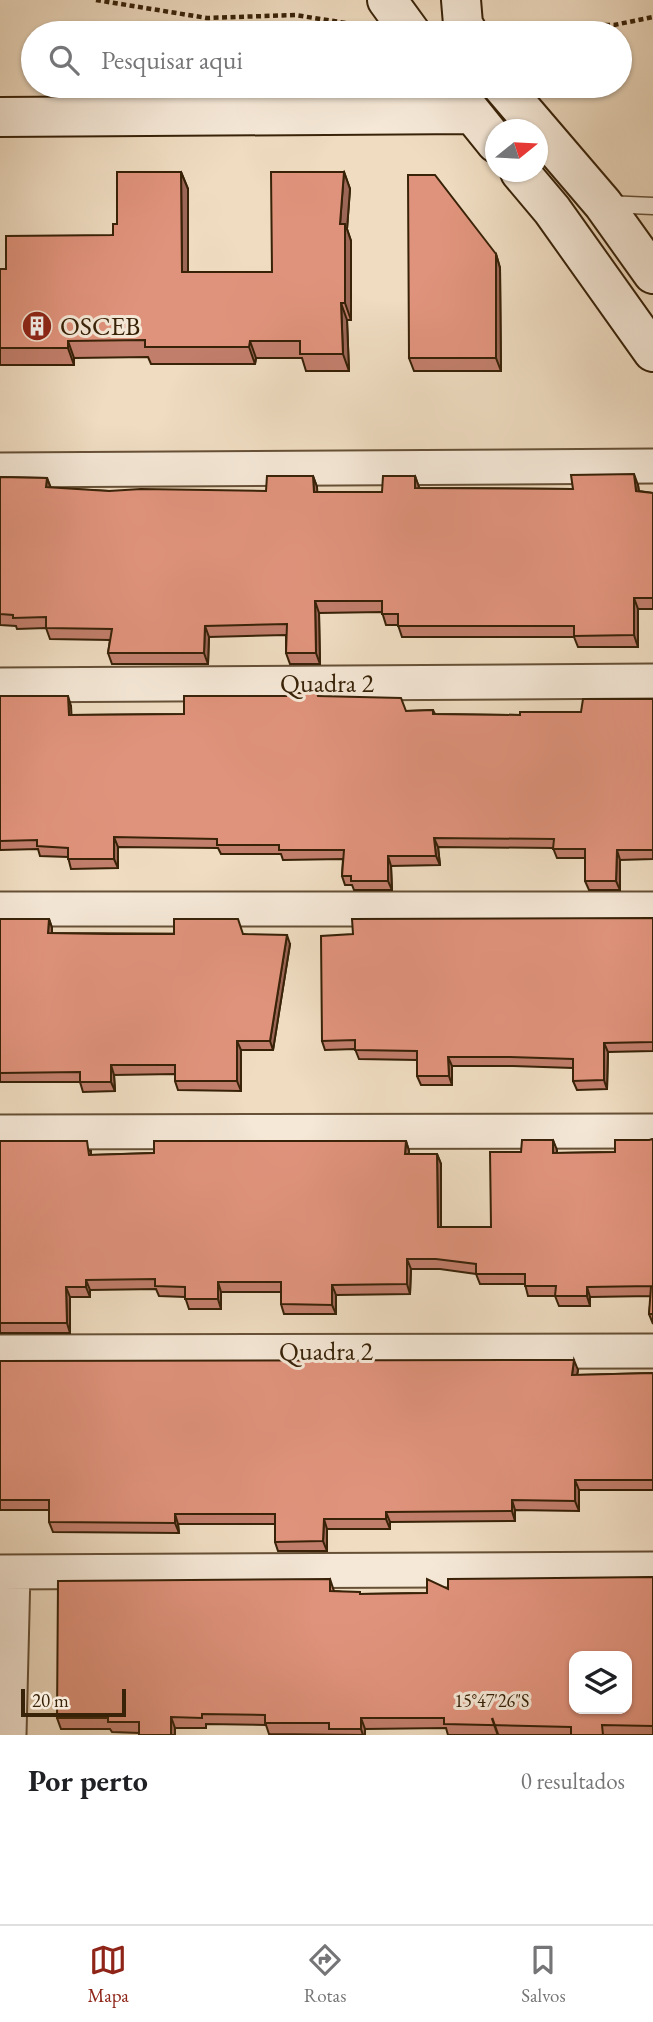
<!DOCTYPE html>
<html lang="pt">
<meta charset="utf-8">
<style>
:root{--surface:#fff;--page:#f2f2f2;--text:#202124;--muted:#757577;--line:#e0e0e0;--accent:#8f2418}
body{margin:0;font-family:"EB Garamond",serif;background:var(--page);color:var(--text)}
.controls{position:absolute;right:21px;bottom:21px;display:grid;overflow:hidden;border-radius:14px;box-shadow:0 2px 5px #0004}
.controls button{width:63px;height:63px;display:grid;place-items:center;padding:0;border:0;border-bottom:2px solid var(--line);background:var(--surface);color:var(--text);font:35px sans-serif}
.compass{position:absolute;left:485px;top:119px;width:63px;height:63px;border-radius:50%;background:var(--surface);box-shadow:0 2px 5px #0004;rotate:72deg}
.scale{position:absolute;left:21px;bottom:18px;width:105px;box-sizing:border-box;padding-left:7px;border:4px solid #382208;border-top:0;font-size:19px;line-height:24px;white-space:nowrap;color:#382208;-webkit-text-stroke:5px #f5e8d7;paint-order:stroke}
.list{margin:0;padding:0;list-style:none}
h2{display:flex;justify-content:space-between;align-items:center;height:91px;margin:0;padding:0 28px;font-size:30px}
h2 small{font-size:23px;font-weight:400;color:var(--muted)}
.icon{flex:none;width:38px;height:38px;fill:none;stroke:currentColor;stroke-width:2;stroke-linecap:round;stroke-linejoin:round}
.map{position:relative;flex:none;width:653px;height:1735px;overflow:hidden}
.search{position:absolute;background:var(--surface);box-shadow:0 2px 5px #0004;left:21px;right:21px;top:21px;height:77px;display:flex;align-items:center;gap:18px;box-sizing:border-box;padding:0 24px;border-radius:38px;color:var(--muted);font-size:26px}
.sheet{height:189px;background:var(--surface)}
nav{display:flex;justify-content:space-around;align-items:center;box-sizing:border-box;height:98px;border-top:2px solid var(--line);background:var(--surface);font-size:19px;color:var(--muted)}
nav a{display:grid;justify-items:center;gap:4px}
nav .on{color:var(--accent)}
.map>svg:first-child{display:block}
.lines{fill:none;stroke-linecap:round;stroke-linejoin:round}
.lane-casing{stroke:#665036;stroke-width:19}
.street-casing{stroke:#665036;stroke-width:37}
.secondary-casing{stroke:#382208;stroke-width:42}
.path{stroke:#382208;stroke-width:4.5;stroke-dasharray:5 3.5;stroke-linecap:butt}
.lane{stroke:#f5e8d7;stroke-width:16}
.street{stroke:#f5e8d7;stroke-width:33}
.secondary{stroke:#f5e8d7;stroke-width:38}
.wall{fill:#c17e6b;stroke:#382208;stroke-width:2}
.shaded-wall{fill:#9d6757;stroke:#382208;stroke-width:2}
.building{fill:#e0937c;stroke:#382208;stroke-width:2;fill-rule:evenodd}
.ticks{fill:none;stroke:#382208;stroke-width:2.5}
.labels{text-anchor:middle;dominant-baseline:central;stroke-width:6;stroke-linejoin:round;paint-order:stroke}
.poi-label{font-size:26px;fill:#382208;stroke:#f5e8d7;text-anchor:start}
.street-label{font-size:26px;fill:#382208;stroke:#f5e8d7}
.ticks-label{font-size:18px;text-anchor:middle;fill:#382208;stroke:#f5e8d7;stroke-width:6;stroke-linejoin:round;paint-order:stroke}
</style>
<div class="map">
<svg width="653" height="1735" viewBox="0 0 653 1735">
<rect width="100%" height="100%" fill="#efdcc1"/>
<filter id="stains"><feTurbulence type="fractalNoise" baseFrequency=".00286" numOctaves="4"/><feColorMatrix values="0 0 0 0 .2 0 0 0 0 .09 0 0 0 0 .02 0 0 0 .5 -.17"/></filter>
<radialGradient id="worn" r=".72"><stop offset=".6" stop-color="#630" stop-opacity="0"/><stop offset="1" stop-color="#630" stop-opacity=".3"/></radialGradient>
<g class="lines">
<g class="lane-casing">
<path id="lane" d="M606,204L653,206"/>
</g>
<g class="street-casing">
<path id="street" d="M0,470L653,466
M0,685L653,681
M0,909H653
M0,1132L653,1131
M0,1352L653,1351
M0,1572L653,1569
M9,1735L13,1572"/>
</g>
<g class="secondary-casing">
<path id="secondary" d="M387,0L411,33
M461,0L463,24L468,33
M450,86L496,143
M502,86L603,204L653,274
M0,117L471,114
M520,172L552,210L653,352"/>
</g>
<path class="path" d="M96,0L207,18L295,15L359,25
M503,24L614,25L653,17"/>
<use href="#lane" class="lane"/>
<use href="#street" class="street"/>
<use href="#secondary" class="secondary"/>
</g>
<path class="wall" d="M181,172L188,189V272H272L344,172L350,189L347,229L351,241V320H347L349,371H306L302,358H256L255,364H151L148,357L74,358V365H0V269H6L113,235L117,224Z
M496,254L500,268L501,371H414L409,358Z
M313,476L317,487V492H382L415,476L419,488L573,489L638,485L639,491L653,493V609H638V647H578L574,637H402L398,625H386L382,612L319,613L320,664H290L286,653V635L209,637L208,664H112L108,653L110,640L50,639L46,628L17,629L16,626L0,625V477L47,478L51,488L109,491H266Z
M0,696L71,706V715L184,714L319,696L406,711L433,710L435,714L520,715L581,712L653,699V859L620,860V890H589L585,881V858H557L553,848L438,847L440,865L391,866L392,890H354L352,885H345L342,876L343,859L283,860L281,854H221L218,848L118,847V868L71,869L68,857L40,856L38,849L0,850Z
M653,918V1051L608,1052L607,1089L577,1090L573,1081V1068L513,1066H452V1085H421L417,1076V1060L359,1059L355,1049L325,1050L322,1041Z
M0,919H49L52,928V933L244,934L290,944L273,1050H241V1091L178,1090L175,1081V1074L114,1075L115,1091L83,1092L80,1082H0Z
M653,1139V1324L649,1314L651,1296L590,1297V1306H559L555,1296H528L525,1284H480L476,1274L440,1269H411L410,1294L336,1295V1314H284L281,1304V1292H221V1309H189L185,1297L159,1296L156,1289L90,1290V1297H70V1333H0V1141L91,1151V1155L154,1153L406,1141L409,1151V1154H437L441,1164V1227H491L521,1152L553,1140L557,1153L615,1152Z
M0,1361L578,1370L577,1375L653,1373V1490H579V1511L515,1510V1521L390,1522V1529H327V1551H278L275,1542V1524H178L179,1533L53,1532L49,1522V1510H0Z
M653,1577V1735H448L446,1728L365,1729V1735L269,1734L266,1725L206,1724V1728H175V1735H139V1733L112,1732L110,1729H61L57,1718L330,1579L334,1591L360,1594L427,1593L448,1589Z"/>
<path class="shaded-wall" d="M181,172L188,189V289L182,272Z
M344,172L350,189L347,229L351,241V320L345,303L340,224Z
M496,254L500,268L501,371L496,358Z
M341,303L347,320L349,371L343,354Z
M68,341L74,358V365L68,348Z
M250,341L256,358L255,364L249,347Z
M634,474L638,485L640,502L636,491Z
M313,476L317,487L318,503L314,492Z
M415,476L419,487V499L415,488Z
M47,478L51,489L46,487Z
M634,598L638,609V647L634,635Z
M315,601L319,613L320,664L316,653Z
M205,626L209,637L208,664L204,653Z
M68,696L71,706L72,724L69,715Z
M114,837L118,847V868L114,859Z
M434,838L438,847L440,865L436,856Z
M617,850L620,860V890L616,881Z
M388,856L391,866L392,890L388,881Z
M49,919L52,928V942L48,933Z
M287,935L290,944L273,1050L270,1041Z
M237,1041L241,1050V1091L237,1081Z
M604,1043L608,1052L607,1089L604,1080Z
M448,1057L452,1066V1085L449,1076Z
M111,1065L114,1075L115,1091L111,1082Z
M553,1140L557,1150V1163L553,1153Z
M406,1141L409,1151L408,1164L405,1154Z
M437,1154L441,1164V1237L438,1227Z
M407,1259L411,1269L410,1294L407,1284Z
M86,1280L90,1290V1297L86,1287Z
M218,1282L221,1292V1309L218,1299Z
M332,1285L336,1295V1314L332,1305Z
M66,1287L70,1297V1333L67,1323Z
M587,1287L590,1297V1306L587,1296Z
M574,1360L578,1370L575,1385L572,1375Z
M575,1480L579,1490V1511L575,1501Z
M512,1500L515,1510V1521L512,1511Z
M386,1512L390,1522V1529L386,1519Z
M175,1514L178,1524L179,1533L175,1523Z
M324,1519L327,1529V1551L323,1541Z
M171,1717L175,1728V1735H171Z
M361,1718L365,1729V1735H363L361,1729Z"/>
<path class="building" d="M117,172H181L182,272H272L271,172H344L340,224H345V303H341L343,354H300V341H250L249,347H145V340L68,341V348H0V269H6V236L113,235V224H117Z
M408,175H435L496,254V358H409Z
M634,474L636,491L653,493V598H634V635L574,636V626H398V614H382V601H315L316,653H286L287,624L205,626L204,653H108L112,629L46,628V617L13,618V615L0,614V477L47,478L46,487L109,491L141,489L266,491L267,476H313L314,492H382L383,476H415V488L573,489L571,475Z
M286,693H317L318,696L401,698L406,711L433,710V714L520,715V712H581L583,699H653V850H617L616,881H585V849H553L554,839L434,838L436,856H388V881H351V876H342L344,850H279V845H217V839L114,837V859H68V848L37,846V840L0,841V696H68L69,715L184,714V696H286Z
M653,918V1042L604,1043V1080L573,1081V1059L510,1057H448L449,1076H417V1051L355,1050V1040L322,1041L321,936L353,934L352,919Z
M0,919H49L48,933L108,934H174V919H238L243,934L287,935L270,1041H237V1081H175V1065H111V1082H80V1072L0,1073Z
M653,1139V1314H649L651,1286L587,1287V1296H555L556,1286H525V1274H476V1264L436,1259H407V1284L332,1285V1305L281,1304V1282H218V1299H185V1287L155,1286V1279L86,1280V1287H66L67,1323H0V1141H87L89,1155L154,1153V1141H406L405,1154H437L438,1227H491L490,1152H521L522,1140H553V1153L615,1152V1140H649Z
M574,1360L572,1375L653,1373V1480H575V1501L512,1500V1511L386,1512V1519H324L323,1541L275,1542V1514H175V1523L49,1522V1500H0V1361Z
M653,1577V1726L602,1725L603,1735H571V1727L444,1724V1718H361V1729H329V1723H265V1715L202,1714V1718L171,1717V1735H139V1722H108V1718H57L58,1581L330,1579V1591L360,1592V1594L427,1593V1579L448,1589V1579ZM574,1656H627V1709H574Z"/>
<path class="ticks" d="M492,1718L498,1735"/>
<defs>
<g id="building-disc" transform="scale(1.575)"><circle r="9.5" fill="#8f2418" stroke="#f5e8d7"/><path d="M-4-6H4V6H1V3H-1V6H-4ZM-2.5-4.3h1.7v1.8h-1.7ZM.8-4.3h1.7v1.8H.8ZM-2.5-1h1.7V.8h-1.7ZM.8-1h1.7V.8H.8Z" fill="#fff"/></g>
</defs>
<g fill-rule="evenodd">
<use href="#building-disc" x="37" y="326"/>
</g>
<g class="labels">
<g class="poi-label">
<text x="60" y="326">OSCEB</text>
</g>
<g class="street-label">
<text x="327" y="683">Quadra 2</text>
<text x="326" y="1351">Quadra 2</text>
</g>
</g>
<g class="ticks-label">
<text x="492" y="1707">15°47'26"S</text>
</g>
<rect width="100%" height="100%" filter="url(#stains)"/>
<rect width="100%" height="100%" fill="url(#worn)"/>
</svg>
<div class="controls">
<button><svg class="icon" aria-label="layers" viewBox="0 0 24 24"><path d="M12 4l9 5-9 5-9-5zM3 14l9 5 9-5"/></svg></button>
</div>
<svg class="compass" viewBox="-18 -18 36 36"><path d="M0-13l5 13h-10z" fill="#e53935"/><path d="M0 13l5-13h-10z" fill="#757577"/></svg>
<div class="scale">20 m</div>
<div class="search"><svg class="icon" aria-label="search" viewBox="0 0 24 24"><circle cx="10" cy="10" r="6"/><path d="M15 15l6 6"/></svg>Pesquisar aqui</div>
</div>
<section class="sheet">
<h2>Por perto<small>0 resultados</small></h2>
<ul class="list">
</ul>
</section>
<nav>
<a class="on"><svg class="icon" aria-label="map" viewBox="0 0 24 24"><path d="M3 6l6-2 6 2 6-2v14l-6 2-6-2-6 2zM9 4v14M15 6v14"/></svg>Mapa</a>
<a><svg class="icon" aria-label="directions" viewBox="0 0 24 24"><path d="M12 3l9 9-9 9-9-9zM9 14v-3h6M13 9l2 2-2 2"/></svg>Rotas</a>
<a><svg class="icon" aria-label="saved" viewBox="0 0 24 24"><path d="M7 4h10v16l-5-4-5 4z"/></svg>Salvos</a>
</nav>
